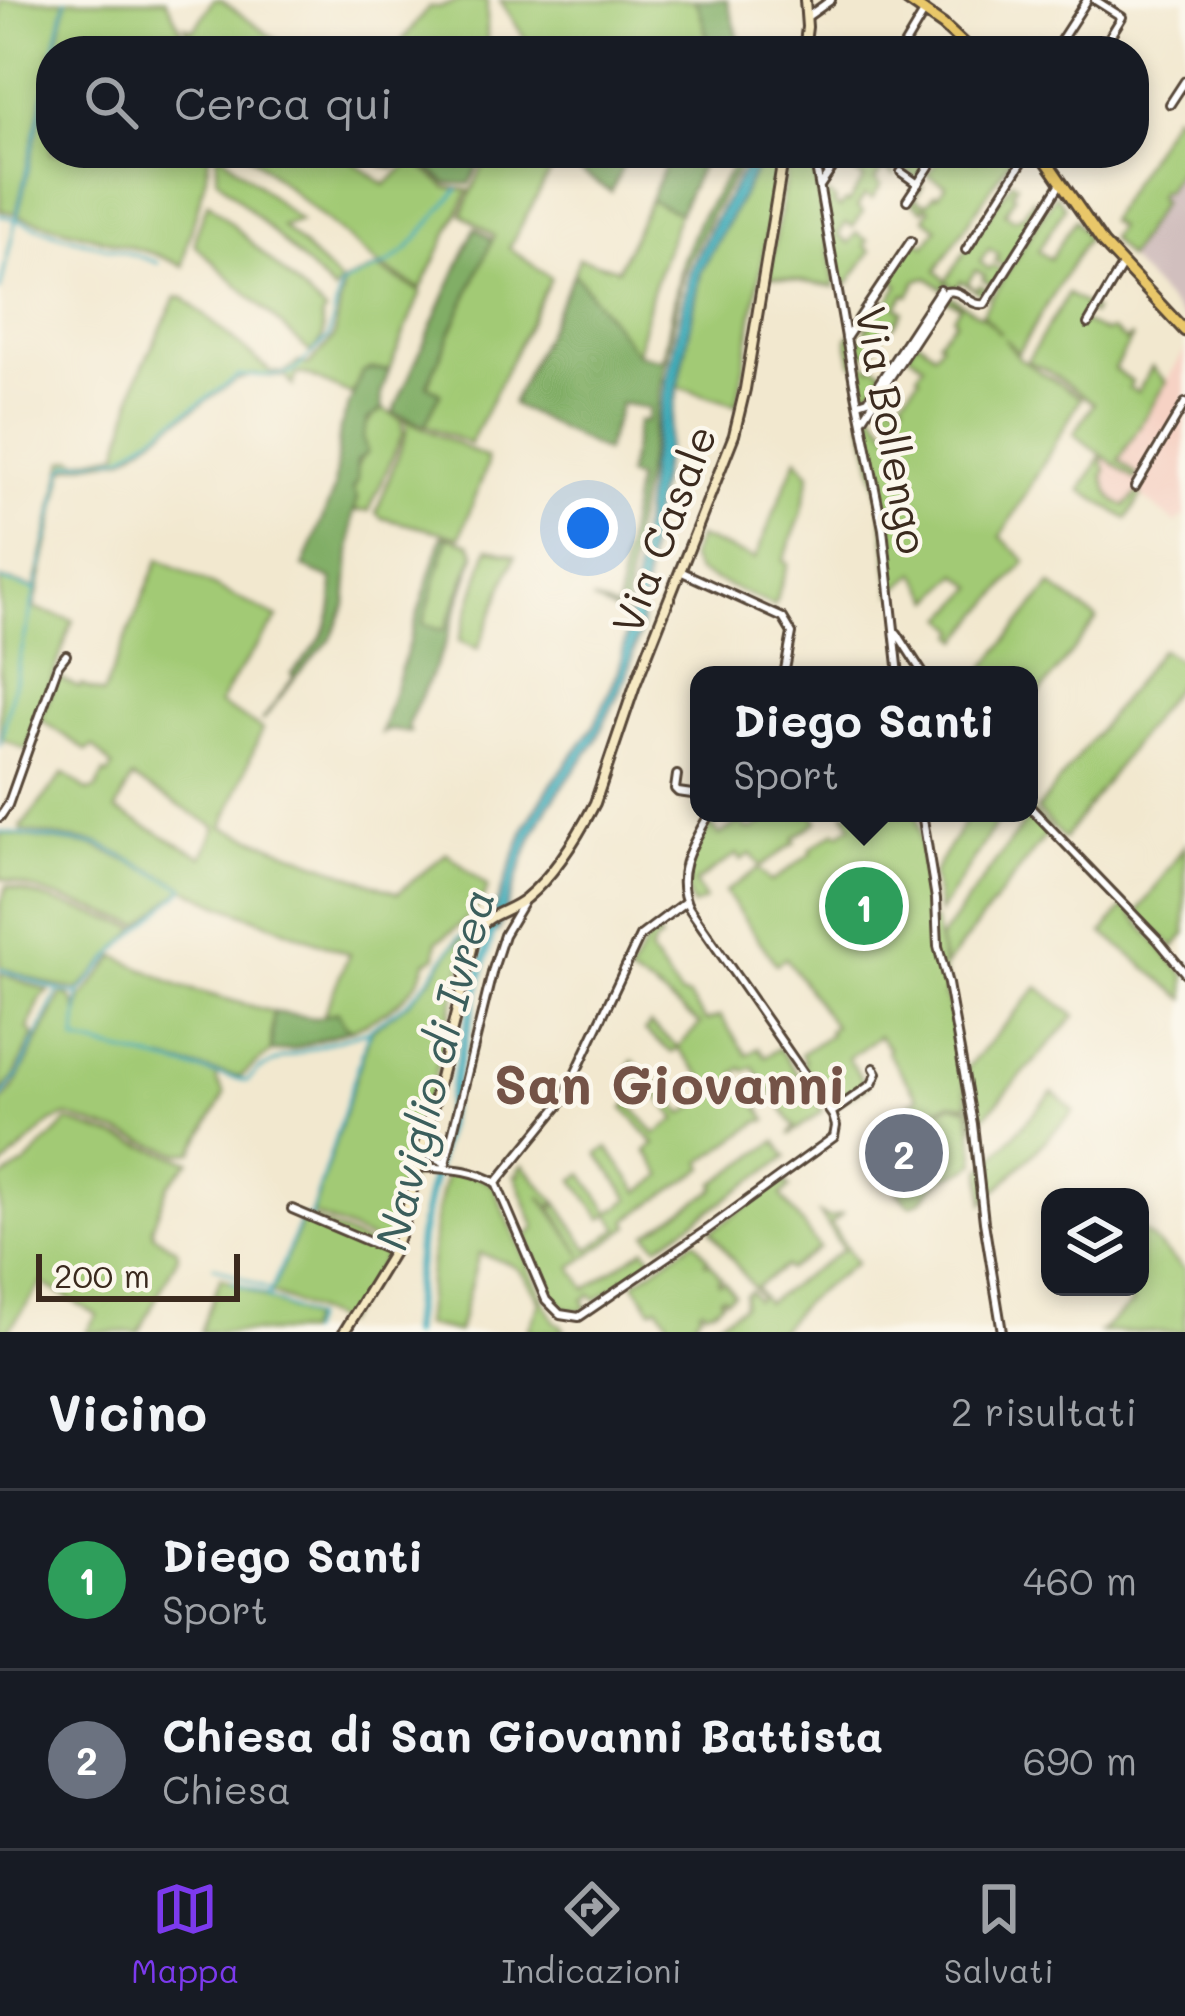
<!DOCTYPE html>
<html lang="it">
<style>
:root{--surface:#171b24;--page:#242831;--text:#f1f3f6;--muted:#9ea1a6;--line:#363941;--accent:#7c3aed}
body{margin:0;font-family:Mali,sans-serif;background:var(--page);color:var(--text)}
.controls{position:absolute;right:36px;bottom:36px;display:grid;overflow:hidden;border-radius:24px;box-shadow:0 6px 18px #0003}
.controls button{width:108px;height:108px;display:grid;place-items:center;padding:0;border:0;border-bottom:3px solid var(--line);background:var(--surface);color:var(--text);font:60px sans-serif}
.scale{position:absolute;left:36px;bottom:30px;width:204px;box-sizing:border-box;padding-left:12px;border:6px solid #3b2a1e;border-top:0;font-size:33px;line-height:42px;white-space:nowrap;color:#3b2a1e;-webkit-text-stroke:9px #fbf7ec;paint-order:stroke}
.you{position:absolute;left:588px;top:528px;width:42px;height:42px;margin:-30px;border:9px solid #fff;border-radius:50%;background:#1a73e8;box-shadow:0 0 0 18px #1a73e833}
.badge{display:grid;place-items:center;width:78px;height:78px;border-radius:50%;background:var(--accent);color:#fff;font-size:39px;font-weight:700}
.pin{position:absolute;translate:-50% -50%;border:6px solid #fff;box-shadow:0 3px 12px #0006}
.popup{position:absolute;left:690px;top:666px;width:348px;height:156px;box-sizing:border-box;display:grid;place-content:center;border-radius:24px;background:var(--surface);filter:drop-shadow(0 3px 9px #0005);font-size:39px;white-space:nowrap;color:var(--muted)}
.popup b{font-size:45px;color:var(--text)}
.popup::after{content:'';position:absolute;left:50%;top:100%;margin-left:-24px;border:24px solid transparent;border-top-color:var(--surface)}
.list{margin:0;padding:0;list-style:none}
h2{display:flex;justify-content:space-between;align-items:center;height:156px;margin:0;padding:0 48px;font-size:51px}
h2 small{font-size:39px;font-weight:400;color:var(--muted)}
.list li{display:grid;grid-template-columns:78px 1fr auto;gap:36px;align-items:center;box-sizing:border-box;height:180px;padding:0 48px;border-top:3px solid var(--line)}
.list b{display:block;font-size:45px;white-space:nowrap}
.list p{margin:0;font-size:39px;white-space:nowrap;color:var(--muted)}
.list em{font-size:39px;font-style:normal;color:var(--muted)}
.icon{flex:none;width:66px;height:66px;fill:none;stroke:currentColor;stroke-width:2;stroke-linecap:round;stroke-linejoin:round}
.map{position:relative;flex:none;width:1185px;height:1332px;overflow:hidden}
.search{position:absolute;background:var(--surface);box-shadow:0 6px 18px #0003;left:36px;right:36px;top:36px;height:132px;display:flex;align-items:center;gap:30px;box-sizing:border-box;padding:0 42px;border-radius:48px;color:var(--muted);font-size:45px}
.sheet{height:516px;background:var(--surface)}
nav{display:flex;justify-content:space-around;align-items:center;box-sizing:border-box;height:168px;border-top:3px solid var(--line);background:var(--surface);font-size:33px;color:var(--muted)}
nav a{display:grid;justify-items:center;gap:6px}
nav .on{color:var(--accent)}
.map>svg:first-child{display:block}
.built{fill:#f6d2c4}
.industrial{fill:#d1bfbe}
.green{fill:#a2ca75;stroke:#6e7a4a;stroke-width:3;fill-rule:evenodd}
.forest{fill:#81ae66;stroke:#5e6c42;stroke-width:3}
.water{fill:#3babb9;stroke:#3b6a6c;stroke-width:3}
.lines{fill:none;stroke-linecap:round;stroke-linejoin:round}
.stream{stroke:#3babb9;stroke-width:3}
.canal{stroke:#3babb9;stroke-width:8}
.minor-casing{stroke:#564639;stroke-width:12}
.secondary-casing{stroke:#564639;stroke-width:14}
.primary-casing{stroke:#564639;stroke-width:15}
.minor{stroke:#fff;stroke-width:6}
.secondary{stroke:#f6e9c3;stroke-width:8}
.primary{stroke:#e9c769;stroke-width:9}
.labels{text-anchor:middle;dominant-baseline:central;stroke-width:9;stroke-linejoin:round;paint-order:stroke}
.street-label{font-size:42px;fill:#3b2a1e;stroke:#fbf7ec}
.water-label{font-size:45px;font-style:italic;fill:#3b5e5c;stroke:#fbf7ec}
.district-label{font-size:54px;font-weight:bold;fill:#745347;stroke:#fbf7ec}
</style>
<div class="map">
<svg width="1185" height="1332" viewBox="0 0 1185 1332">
<rect width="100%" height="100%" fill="#fbf7ec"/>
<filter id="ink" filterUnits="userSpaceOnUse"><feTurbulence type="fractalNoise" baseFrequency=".00833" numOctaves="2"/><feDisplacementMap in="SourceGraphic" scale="24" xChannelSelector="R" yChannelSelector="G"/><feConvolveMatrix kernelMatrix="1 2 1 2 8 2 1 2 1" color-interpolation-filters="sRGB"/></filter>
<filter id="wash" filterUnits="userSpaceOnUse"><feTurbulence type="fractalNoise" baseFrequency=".004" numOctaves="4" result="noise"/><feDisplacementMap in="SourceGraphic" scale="48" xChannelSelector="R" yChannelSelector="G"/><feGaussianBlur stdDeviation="2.7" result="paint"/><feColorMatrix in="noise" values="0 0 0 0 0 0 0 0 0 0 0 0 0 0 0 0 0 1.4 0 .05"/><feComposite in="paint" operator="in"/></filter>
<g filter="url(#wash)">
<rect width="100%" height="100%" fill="#f2e8cf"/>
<path class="built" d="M1185,350V519L1181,517L1177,524L1141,496L1127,519L1081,490L1102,455L1116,464Z"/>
<path class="industrial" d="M1185,159V320L1127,258L1162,203L1157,199L1162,190L1165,191Z"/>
<path class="green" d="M0,0H65L54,51H51V62L16,214L0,210L2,118L0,116Z
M67,0H166L192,51H56Z
M213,0H221L291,51H196L185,26L194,30Z
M462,0H487V51H394L429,7H441Z
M500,0H694L699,6L711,51H533Z
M51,71V153H209C207,192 188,227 183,266L155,254L18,216Z
M1174,114L1185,125V159L1165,192L1161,191L1157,198L1162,202L1127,258L1110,238L1117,227L1108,221Z
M217,153H221L300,221L282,226L341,283L334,292L217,178Z
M247,153H341L385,185L413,160L446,187L469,190L421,289L384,268L385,265L380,266Z
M489,153H555L558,157L509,248L551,278L470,444L425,425L440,394L427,386L494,236L462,214Z
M765,153H781L737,405L678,387L701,271Z
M847,153L855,158L860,153H879L885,157L889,153H915L907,166L910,168L916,162L925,168L918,179L892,162L894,175L883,168L875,180L881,185L872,199L865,195L857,207L863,212L853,227L846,223L838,235L849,243L856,233L868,241L865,246L871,251L847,285L838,279L822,190L836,200L834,204L840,208L845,201L848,203L864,179L840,161Z
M943,153L948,156L950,153L964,156L966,153L976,160L981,153H1014L936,271L946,280L1012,181L1017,184L1012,193L1015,196L1005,213L1014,219L1023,215L1033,199L1041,211L1006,267L995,261L999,255L989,249L980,262L989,269L993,266L1003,272L993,287L983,280L985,276L976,270L967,283L976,289L980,285L990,292L986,297L961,281L955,289L947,282L943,289L927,277L917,280L909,296L905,294L897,306L903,311L893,327L886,323L878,335L882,338L873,351L869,349L861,360L871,368L874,365L884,371L865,398L858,366L852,363L847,339L863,316L866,320L865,325L859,324L852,335L861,341L873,319L866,311L869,306L880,313L899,285L889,277L912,242L914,239L925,246L937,228L924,218L930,209L926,206L923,210L910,201L921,185L923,186L915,198L923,203L929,202L935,194L938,196L946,185L928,175Z
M794,157L813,161L835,287L769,276L789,158Z
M1056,194L1065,207L1038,251L1050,259L1075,220L1087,238L1018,353L1004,338L1020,359L1081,398L1001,537L1026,561L960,640L956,635L959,630L946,618L975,587L958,574L933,600L916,573L892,593L882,509L863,420L870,408L899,443L906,434L879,398L882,393L901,405L905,401L902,398L920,377L917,374L924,364L908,353L917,339L934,353L941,343L938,340L956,320L953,317L960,306L944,299L947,294L986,319L1001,334L982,313Z
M650,200L679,213L651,294L637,355L574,273L579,258L618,269Z
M208,202L325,312L321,318C326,335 324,340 311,353L195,245L196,234Z
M377,268L421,292L389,370L370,369L362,372L352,395L305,374H297L293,386L286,377L252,375L234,381L124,458L70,467L64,471L34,609L73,620L27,750L2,739L0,741V579L35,588L64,461L73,458L79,461L119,453L138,376L176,297L184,298L271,372L284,373L299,362L308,366L334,337L344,282Z
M1068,294L1094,310L1092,314L1085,311L1080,321L1105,332L1112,330L1126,341L1130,337L1132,338L1114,369L1132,381L1129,388L1138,392L1152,367L1166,382L1119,460L1138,476L1135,480L1105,457L1102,460L1106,470L1103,475C1106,489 1111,502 1125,506L1138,493L1141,496L1127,519L1081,490L1102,455L1074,434L1094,403L1045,369L1027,361Z
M383,409L401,420L403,433L369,511H356C352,491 352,465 367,451C357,431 367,420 383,409Z
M404,419L487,458V466L460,537L382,518L376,513L405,437L407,427Z
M797,458L810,474L801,515L783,561L788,564L774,606L697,572L690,558L698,537L755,559Z
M448,537L470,544L475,553L444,631L423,624Z
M488,548L515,556L478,649L459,641Z
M159,559L278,618L234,678L219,704L262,729L223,827L398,893L447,853L488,887C480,910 458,929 437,941L436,956L426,962C418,994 381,1017 352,1029L344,1025L338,1012L323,1016L349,954L221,905L184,888L141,925L0,878V833L94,846L185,887L98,843L22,831L21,827L64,773L88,791L96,789L104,773L108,775L113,767L93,746L87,751L41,720L57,677L79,688L81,685L103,694ZM132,778L216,827L203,857L116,810Z
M1051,585L1097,619L1029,707V675H979Z
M1161,649L1185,664V674L1064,839L1037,810Z
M1032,812L1050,830L945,967L939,940Z
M766,813H812L818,821L794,838L796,842L761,867L751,854L741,860L737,854L695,883L705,900L693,906C677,876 695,851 710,824L720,835L745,817L742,823L746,829L750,828L752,830L766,820Z
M844,813H917L930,921H935L948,991L944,996L948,1000L968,1105L949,1103L929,1113L910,1104L918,1097L887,1052L889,1049L879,1036L848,1058L867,1086L833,1107L803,1063L805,1061L801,1054L830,1034L828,1031L834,1026L786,958L776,964L725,892L758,869L771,882L812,853L810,849L836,831L839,834L852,825Z
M970,813H1003L939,913L933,874Z
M1185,845V934L1173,949L1170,943L1159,933L1157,934L1137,914Z
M7,886L138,928L79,990L51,985L0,967V905Z
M1124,906L1185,975V999L1103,933Z
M656,932L661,939L654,943L650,953L680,995L689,997L706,1021L720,1016L747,1055L758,1048L765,1057L779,1048L823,1111L789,1135L795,1127L753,1067L745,1071L742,1068L735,1073L767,1120L759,1122L702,1162L705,1168L627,1220L630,1226L572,1267L586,1289L645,1248L653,1260L596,1300L591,1294L583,1300L587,1308C548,1322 538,1263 526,1236L536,1229L515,1175L520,1174L518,1170L523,1165L556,1202L550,1207L540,1196L582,1254L552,1209L558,1204L589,1249L619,1228L609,1214L602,1219L574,1180L583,1174L610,1213L630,1199L598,1154L608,1148L639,1192L663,1176L646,1151L655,1144L624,1108L629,1103L656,1134L677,1119L655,1091L628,1068L633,1061L662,1086L684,1114L716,1092L678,1048L672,1053L645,1031L650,1024L678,1047L700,1024L652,987L629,975L648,938Z
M470,934L398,1224L388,1247L312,1214L371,1030L409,1002L433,976L454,945Z
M116,956L182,987L273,1012L271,1052L240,1077L162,1060L217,1075V1081L225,1094L193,1152L179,1153L68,1116L51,1122L0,1170V1104L15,1086L62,994C75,994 75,1008 78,1014L81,999Z
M0,973L49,991L41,998L28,1029L34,1035L14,1077L0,1094Z
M1038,987L1075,1016L975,1127L966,1069Z
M1053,1092L1074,1111L984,1203L982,1170Z
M953,1104L969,1109L976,1163C965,1173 952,1173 940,1181C927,1189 926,1202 910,1205L897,1192L904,1189V1179L914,1172L922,1153L903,1129L909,1123L908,1117L888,1119L907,1106L928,1116Z
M68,1121L190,1161L168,1185L152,1228L153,1234L177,1250L178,1256L139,1332H86L97,1315L42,1283L7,1332H0V1180L25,1164Z
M776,1141L787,1157L658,1246L647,1234L713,1191L716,1187L714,1184Z
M451,1171L482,1178L493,1186L545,1303L555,1322L561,1325L565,1332H527L540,1302C520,1264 519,1267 479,1253L458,1332L424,1325L436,1216L446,1174Z
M785,1180L790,1188L781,1195L819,1248L788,1270L785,1266L756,1287L766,1303L843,1250L820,1214L829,1218L844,1213L831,1224L856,1263L806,1300L778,1332H713L714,1324L743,1306L745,1294L750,1291L756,1300L760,1297L711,1231Z
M303,1219L309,1221L311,1219L386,1253L372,1281L342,1323L271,1293Z
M1140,1228L1185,1270V1332H1100L1133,1303L1116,1287H1140Z
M695,1240L708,1259L705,1261L706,1264L710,1262L721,1278L718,1280L719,1283L724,1281L734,1294L726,1299L723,1296L720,1297L722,1301L715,1308L705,1311L702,1308L699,1310L701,1313L695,1319L697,1323L693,1326L690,1323L687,1325L689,1329L676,1332L658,1306L652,1309L634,1283Z
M221,1277L310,1318L305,1332H200Z"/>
<path class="forest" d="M694,0H727L743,51H711L699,7Z
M368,153H425L433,160L437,153H484L470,184L446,183L412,155L393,168L382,165Z
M555,153H629L611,192L558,157Z
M671,153H707L679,213L650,200Z
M715,153L742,163L713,211L683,273L635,525L625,617L592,600L618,610L622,564L636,479L627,476L638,421L646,422L649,409L621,403L605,452L512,404L574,273L637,354L663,360L682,262L699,220L733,165Z
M475,228L492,240L427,385L440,393L425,425L393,413Z
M370,369L389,370L381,394L383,409L367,420L363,439L367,453L356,462L358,480L353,489L357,498L353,515L346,605L330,640L296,676L262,721L294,677L291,674C320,643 337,624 332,579L303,567L334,490L340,428L362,372Z
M442,536L448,537L423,624L444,631L475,553L474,559L444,647L408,724L410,732L389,730L381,733Z
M273,1012L315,1018L338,1012L344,1025L352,1029L294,1049L271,1052Z"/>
<path class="water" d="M753,153H765L701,272L651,525L641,627L627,675L595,743L549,805L532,837L498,931L486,933L526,825L549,787L594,726L619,670L633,601L649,465L690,270L714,220Z"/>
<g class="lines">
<path class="stream" d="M54,51L66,0
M0,215C20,219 35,227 55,233C89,244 125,250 158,263
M0,290L51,65
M0,580L33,589
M0,745L63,470L69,464L123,456L239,376L282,375L293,372L329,337L340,288L343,284L388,264L408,249L458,189
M0,832L99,845L185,888L119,948L81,991L77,994L59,990L18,1076L0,1099
M0,969L58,990
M79,993L76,1041L247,1081L257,1071L280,1059L368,1030L409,1001L432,975L458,938L473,932
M214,1266L269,1290
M232,1282L267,1296
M307,1332L312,1318L268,1298L302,1217L309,1220L369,1031"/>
<path class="canal" d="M411,1332L420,1237L454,1081L493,926"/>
</g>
</g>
<g filter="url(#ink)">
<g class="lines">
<g class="minor-casing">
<path id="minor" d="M1095,0L1122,17L1101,51
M807,17L831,0
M901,51L925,11
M1054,51L1087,0
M1170,104L1185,81
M786,153L809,156L815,161L854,383L883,529L899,675
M901,172L918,184
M820,186L842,154
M907,200L938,153
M966,250L1028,153
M1088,324L1122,266
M846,338L911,241
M859,403L868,400L940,290
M862,420L946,292C962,288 970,307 985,304L1061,183
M1135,487L1185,403
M680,571L783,618L792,633L784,675
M897,633L924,675
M677,775L675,789L678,792L699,795
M1029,806L1157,939L1185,973
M922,813L936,899L938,946L948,984L973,1124L984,1222L1002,1332
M0,817L8,805L58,665L66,655
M831,1113L872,1084L877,1073L874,1068
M422,1152L446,1163
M419,1167C446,1169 472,1168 496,1183L546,1300L560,1314L579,1317L708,1229L834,1137L836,1126L833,1116L689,908C672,874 693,843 710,813
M444,1168L493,969L504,935L523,903
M496,1183L562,1102L640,936L685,902
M292,1209L393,1252"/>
</g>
<g class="secondary-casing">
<path id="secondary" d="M804,51L807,27L805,0
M344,1332L393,1252L403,1226L477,929C490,913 511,911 526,898C555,874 578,836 595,803L635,685L734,435L745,389L784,153"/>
</g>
<g class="primary-casing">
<path id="primary" d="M907,0L943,25L971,51
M1041,153L1103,243L1185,331"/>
</g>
<use href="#minor" class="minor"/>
<use href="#secondary" class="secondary"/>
<use href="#primary" class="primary"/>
</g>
</g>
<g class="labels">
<g class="street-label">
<text transform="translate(893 430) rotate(80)">Via Bollengo</text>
<text transform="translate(663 529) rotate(-69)">Via Casale</text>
</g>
<g class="water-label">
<text transform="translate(433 1069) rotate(-76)">Naviglio di Ivrea</text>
</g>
<g class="district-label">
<text x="670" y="1082">San Giovanni</text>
</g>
</g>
</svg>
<div class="controls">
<button><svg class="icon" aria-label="layers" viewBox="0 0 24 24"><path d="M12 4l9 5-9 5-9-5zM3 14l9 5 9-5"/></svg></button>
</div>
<div class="scale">200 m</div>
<div class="you"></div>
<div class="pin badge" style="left:864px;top:906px;background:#2e9e5b">1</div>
<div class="popup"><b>Diego Santi</b>Sport</div>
<div class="pin badge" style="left:904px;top:1153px;background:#6b7280">2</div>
<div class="search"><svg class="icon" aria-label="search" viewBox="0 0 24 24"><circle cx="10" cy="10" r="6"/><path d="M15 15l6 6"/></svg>Cerca qui</div>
</div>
<section class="sheet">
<h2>Vicino<small>2 risultati</small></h2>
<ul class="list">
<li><span class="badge" style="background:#2e9e5b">1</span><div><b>Diego Santi</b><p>Sport</p></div><em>460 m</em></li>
<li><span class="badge" style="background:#6b7280">2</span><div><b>Chiesa di San Giovanni Battista</b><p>Chiesa</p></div><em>690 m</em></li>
</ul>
</section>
<nav>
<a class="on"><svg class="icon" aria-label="map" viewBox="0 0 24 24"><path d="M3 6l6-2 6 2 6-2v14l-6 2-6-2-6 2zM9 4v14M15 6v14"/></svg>Mappa</a>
<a><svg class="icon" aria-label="directions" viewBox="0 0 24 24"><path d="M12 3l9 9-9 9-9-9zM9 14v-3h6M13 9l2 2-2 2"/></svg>Indicazioni</a>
<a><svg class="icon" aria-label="saved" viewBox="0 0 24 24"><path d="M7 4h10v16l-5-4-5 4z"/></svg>Salvati</a>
</nav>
